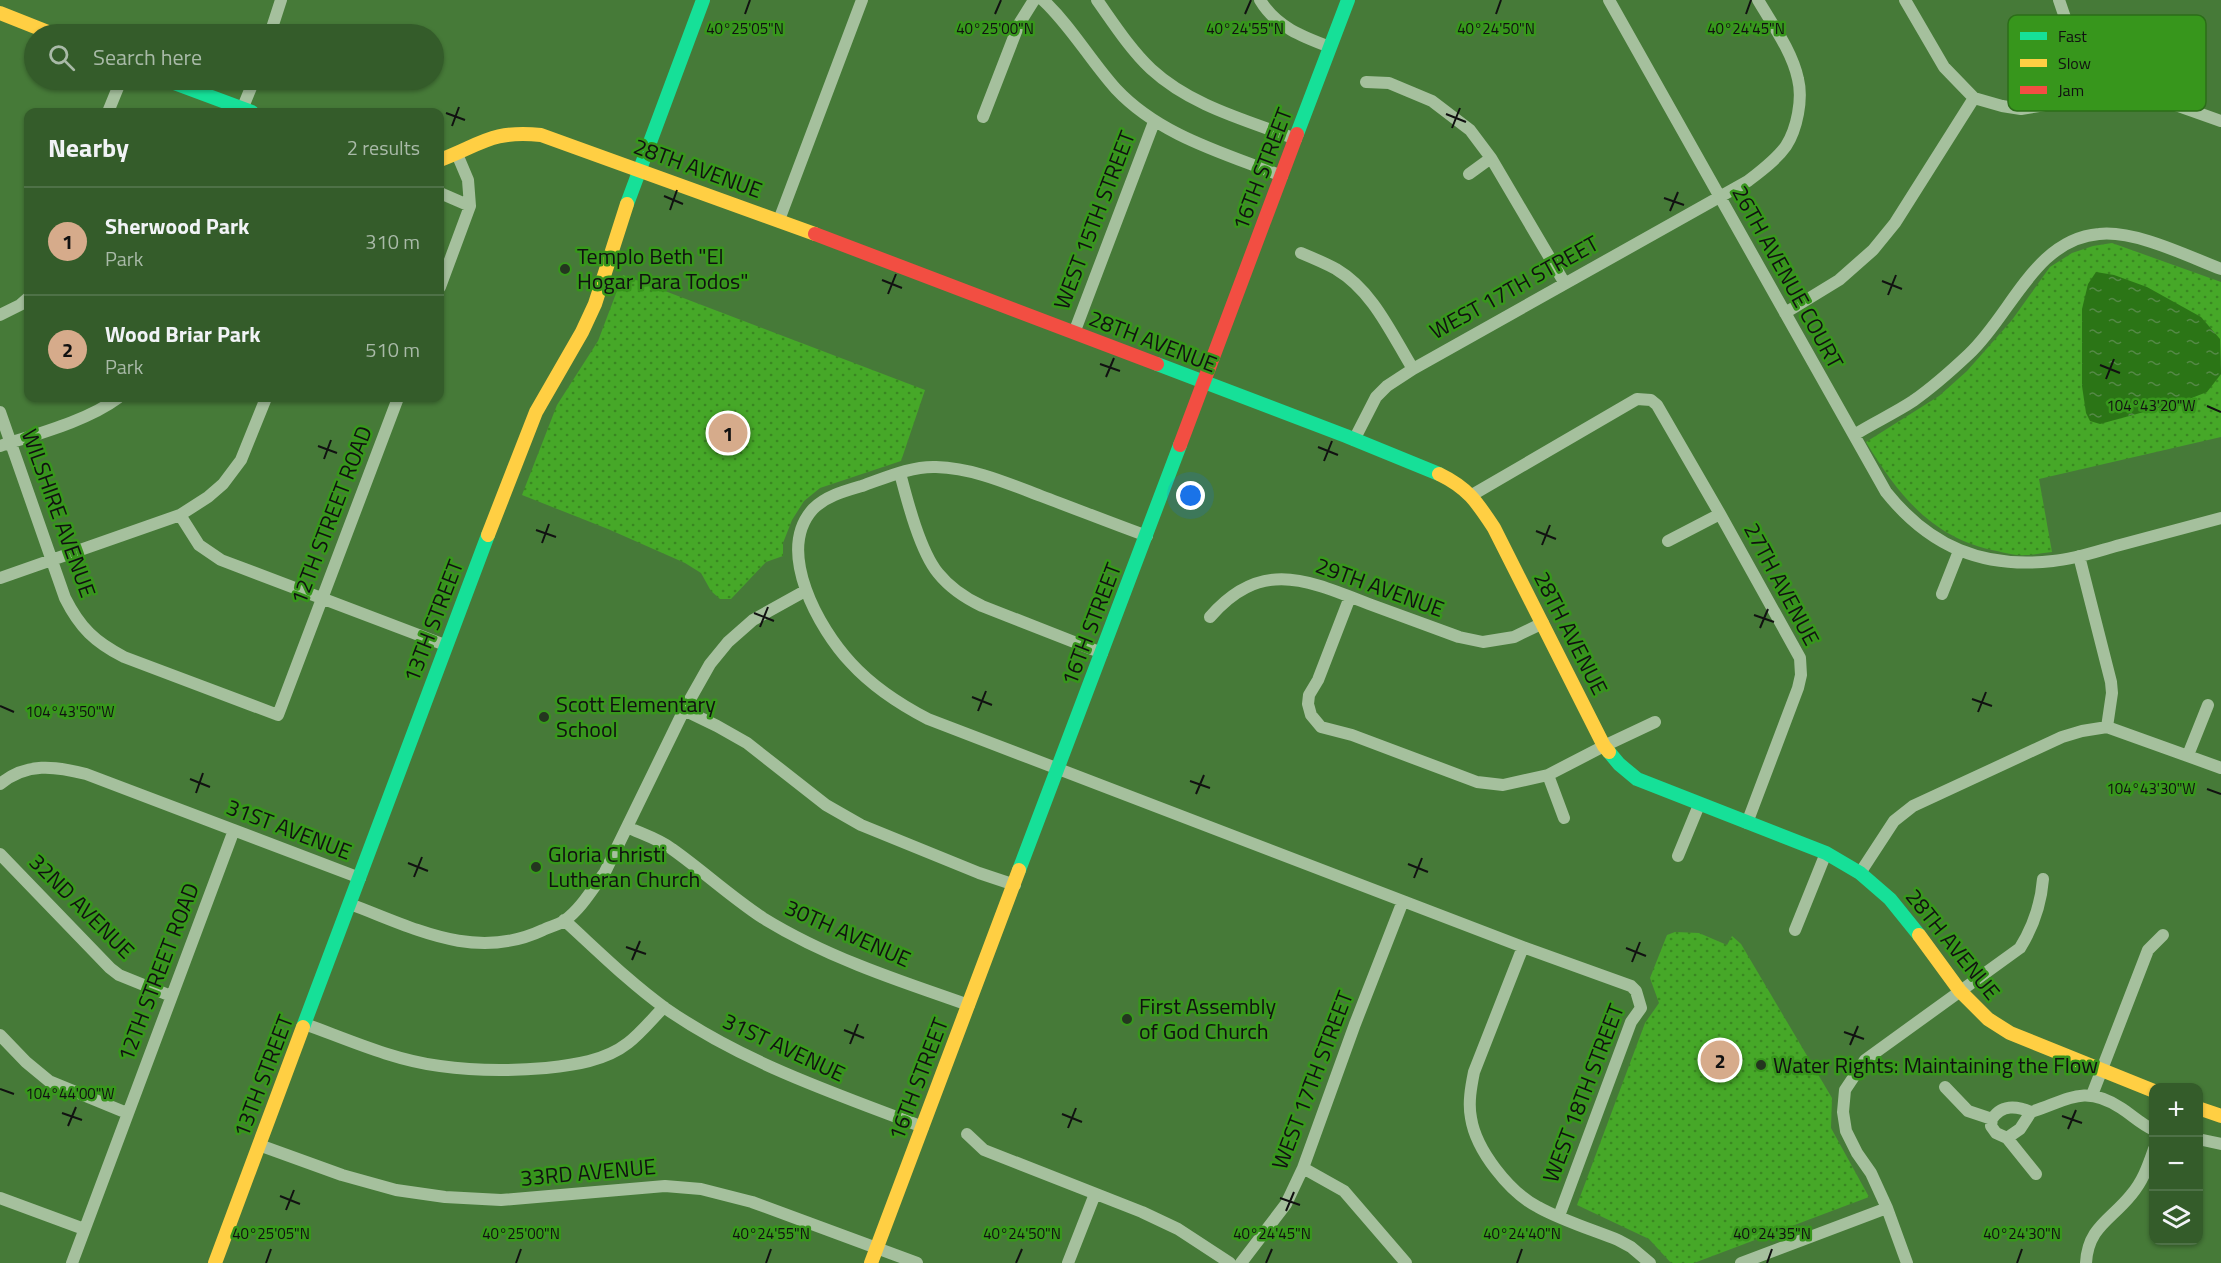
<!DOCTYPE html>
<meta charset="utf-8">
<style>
:root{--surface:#345c2a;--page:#3f6536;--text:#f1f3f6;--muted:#a9baa8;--line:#4e7147;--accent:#d6ab8b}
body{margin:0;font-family:"Titillium Web",sans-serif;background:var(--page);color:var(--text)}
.controls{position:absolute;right:18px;bottom:18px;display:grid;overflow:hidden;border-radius:12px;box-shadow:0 2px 4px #0004}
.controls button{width:54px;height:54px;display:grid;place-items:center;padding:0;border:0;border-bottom:2px solid var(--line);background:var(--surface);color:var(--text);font:30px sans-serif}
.you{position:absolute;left:1191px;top:496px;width:21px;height:21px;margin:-15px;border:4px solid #fff;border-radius:50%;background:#1a73e8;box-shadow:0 0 0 9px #1a73e833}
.badge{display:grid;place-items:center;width:39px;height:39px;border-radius:50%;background:var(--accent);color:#111;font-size:20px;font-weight:700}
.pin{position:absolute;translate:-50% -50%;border:3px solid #fff;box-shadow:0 2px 6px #0006}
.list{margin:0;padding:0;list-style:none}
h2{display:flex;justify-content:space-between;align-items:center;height:78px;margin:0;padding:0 24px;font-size:26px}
h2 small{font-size:20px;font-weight:400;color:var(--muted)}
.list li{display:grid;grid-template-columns:39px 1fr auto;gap:18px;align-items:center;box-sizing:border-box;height:108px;padding:0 24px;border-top:2px solid var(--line)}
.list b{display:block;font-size:22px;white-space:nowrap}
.list p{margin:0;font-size:20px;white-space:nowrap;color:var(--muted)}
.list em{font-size:20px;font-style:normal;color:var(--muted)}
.icon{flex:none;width:33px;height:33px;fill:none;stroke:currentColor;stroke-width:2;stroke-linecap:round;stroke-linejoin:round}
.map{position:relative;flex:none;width:2221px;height:1263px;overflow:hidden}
.search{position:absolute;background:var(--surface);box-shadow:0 2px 4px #0004;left:24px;top:24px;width:420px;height:66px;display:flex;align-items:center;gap:15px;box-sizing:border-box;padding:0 21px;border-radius:33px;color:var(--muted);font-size:22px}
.panel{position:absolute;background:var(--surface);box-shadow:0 2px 4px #0004;left:24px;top:108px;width:420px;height:294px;border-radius:12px}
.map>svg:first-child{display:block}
.park{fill:url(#park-dots)}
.water{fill:url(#water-ripples)}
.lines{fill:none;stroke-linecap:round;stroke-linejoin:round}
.street{stroke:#a5c09d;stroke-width:12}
.fast{stroke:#16e098;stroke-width:14}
.slow{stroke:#ffcf43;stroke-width:14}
.jam{stroke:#f24e42;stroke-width:14}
.ticks{fill:none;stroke:#111;stroke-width:2}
.poi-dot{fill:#24361f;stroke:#37961c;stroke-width:2}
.labels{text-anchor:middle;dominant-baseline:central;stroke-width:5;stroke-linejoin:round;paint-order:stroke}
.street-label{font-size:22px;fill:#111;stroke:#37961c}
.poi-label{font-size:22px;fill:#111;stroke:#37961c;text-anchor:start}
.key{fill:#37961c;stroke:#2c6e19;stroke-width:1.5}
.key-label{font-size:16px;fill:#111}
.ticks-label{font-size:15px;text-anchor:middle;fill:#111;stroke:#37961c;stroke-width:5;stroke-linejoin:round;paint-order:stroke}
</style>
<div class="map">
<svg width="2221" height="1263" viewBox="0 0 2221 1263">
<defs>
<pattern id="park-dots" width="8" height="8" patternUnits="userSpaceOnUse" patternTransform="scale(1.5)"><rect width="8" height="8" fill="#46a828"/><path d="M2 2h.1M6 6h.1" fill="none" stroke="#398721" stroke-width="1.8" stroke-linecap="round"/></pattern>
<pattern id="water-ripples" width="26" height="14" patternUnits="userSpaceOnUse" patternTransform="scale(1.5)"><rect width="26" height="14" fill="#2b7516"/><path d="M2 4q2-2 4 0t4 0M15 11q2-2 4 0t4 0" fill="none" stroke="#558947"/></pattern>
</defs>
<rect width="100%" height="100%" fill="#467a38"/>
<path class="park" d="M2112,243L2221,282V437L2039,479L2052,552C2043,553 2034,555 2025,555C2016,556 2006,553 1997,551C1933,539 1898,495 1866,442L1939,396L1967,371L2012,320L2050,267L2072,253L2093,246Z
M623,275L925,390L901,461L820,488L804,501L792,520L783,543V556L766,562L731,599H720L711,591L701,573L685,563L608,529L522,495L557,405L598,341Z
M1675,932L1699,933L1727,945L1732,936L1741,944L1832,1098L1831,1128L1869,1197L1694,1263H1671L1649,1239L1577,1205L1645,1023L1659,1003L1650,978L1667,935Z"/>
<path class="water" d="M2096,272L2114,275L2147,287L2201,317L2220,339L2221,374L2207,392L2184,401L2100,424L2090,421L2086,413L2082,386V309L2088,284Z"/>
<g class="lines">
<path class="street" d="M1043,0C1071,26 1090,60 1116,89C1160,136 1224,153 1282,176
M1097,0C1114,24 1130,49 1151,69C1191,106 1246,120 1296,139
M1260,0C1276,27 1303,37 1330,47
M1609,0L1886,492C1930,547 1983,569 2053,561C2076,559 2098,551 2120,545C2153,536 2187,527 2221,518
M1905,0L1944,67L1974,98L2002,106L2021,109L2082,99L2121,98L2173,104L2221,121
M2059,0L2072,38L2082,99
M270,34L281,0
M1366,82L1389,83L1432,101L1470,130L1491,158L1564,282
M108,112L121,80
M241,112L254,80
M983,117L1019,24L1034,0
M1469,174L1491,158
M440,193L470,206
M779,220L862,0
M1301,253C1313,258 1325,263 1336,269C1373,291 1391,333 1413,369
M440,287L470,206L468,180L457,154
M1785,313L1839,280L1873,250L1895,223L1974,98
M0,315L20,305L28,298
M1074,333L1154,122
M0,412L65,598C80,628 95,642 124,657L278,715L398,398
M1854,435C1873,423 1895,413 1913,401C1933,387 1952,370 1969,354C2011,315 2035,239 2099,234C2135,230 2187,256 2221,269
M1354,440L1376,397L1387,386L1413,369L1748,181C1761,171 1776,160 1786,146C1797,129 1803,99 1798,79C1792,51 1772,24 1758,0
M0,446C37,434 87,421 118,398
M900,473C907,500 920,551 938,573C950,588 965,598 982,606L1102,653
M1472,495L1637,399L1651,400L1657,405L1720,514L1800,658L1801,675L1798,688L1747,823
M180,515L199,545L221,560L445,645
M1147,536C1111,523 1076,509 1041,496C1007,483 973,468 936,467C911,466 885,478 862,486C845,491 826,496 813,509C775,551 819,629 851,663C873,687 899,704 928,719L1523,947L1631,986L1636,991L1641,1008L1631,1022L1559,1216
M1668,541L1720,514
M2079,556L2111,682L2112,693L2107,727
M0,578L180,515L208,497L223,484L241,460L266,398
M1942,594L1959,551
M1350,597L1318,680L1309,695L1308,704L1311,715L1321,727L1352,735L1477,782L1503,785L1548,775L1604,746L1655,722
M1210,617C1261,558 1307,580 1369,604C1399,615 1429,626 1459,637L1483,642L1514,637L1543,623
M684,710L717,726L747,743L826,805L861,825L979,873L1015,885
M2188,755L2208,705
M1548,775L1564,818
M0,784C27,762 55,766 86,774L360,878
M627,827C642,834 659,839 672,849C703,871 731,897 763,918C826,957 899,981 969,1005
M0,854L110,968L119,975L171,996
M1678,856L1699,805
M1860,873L1894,821L1913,806L2062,737L2082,731L2107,727L2221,768
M350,904C414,928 475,962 543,930C549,927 558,925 564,921C581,909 593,888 605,872L684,710L710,664L728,642L753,620L805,591
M564,920C597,950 629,982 665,1008C744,1063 834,1093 923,1127
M1795,930L1826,853
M1523,947L1474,1072C1471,1087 1468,1103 1471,1118C1476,1150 1509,1192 1538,1207C1561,1220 1593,1230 1618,1240L1631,1247L1650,1263
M305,1024C349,1040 393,1060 440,1066C475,1071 511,1071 546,1068C574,1065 605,1061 628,1043C641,1033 652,1019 664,1007
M0,1035L26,1062L49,1081L127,1113
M1945,1087L1968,1111L1992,1119
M2092,1095L2148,950L2163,935
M1992,1119C2002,1104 2017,1106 2031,1112C2068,1100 2084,1084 2121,1108C2132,1115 2142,1125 2154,1130
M1992,1119L1991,1126L1996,1133L2007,1138L2036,1174
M967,1134L984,1150L1142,1212L1178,1229L1230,1263
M2007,1138L2020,1129L2031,1112
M2198,1139L2221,1144
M259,1145L342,1175L396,1190L445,1197L501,1200L665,1186L701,1189L752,1202L917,1263
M1303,1168L1344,1191L1406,1263
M0,1198L84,1229
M72,1263L234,830
M1068,1263L1095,1194
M1241,1263L1286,1204L1303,1168L1355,1024L1403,901
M1741,1263L1887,1208
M1907,1263L1887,1208L1871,1173L1857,1153L1846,1131L1843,1112L1845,1090L1865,1060L2020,948C2033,927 2041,904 2043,879
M2086,1263C2088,1227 2111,1220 2131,1195C2143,1181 2148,1166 2154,1149"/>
<path class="fast" d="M166,80L252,112
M1297,134L1348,0
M627,204L703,0
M1157,364L1346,436L1439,474
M1609,752L1619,764L1637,779L1826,853L1860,873L1890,899L1919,935
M1019,870L1180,445
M303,1027L488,535"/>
<path class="slow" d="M0,13L53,34
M440,160C482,144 492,130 541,135L815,234
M1439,474C1468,488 1477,502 1494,528L1604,746L1609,752
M488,535L536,412L582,332L595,304L627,204
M1919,935L1960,991L1988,1019L2010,1033L2154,1091
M2198,1108L2221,1116
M215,1263L303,1027
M871,1263L1019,870"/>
<path class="jam" d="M815,234L1157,364
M1180,445L1297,134"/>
</g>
<path class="ticks" d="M745,14L750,0M995,14L1001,0M1245,14L1251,0M1496,14L1501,0M1746,14L1751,0M446,113L465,120M1446,114L1466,122M452,126L459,107M1452,128L1460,108M664,196L683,204M1664,198L1684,205M670,210L677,190M1670,211L1678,192M882,280L902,288M1882,281L1902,289M888,294L896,274M1888,295L1896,275M1100,364L1120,371M2100,365L2120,373M1106,377L1114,358M2106,379L2114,359M2207,406L2221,412M318,446L337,453M1318,447L1338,455M324,459L331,440M1324,461L1332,441M536,530L556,537M1536,531L1556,539M542,543L549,524M1542,545L1550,525M754,613L774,621M1754,615L1774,622M760,627L768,607M1760,628L1768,609M972,697L992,705M1972,699L1992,706M0,706L14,712M978,711L986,691M1978,712L1986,692M190,779L210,787M1190,781L1210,788M2207,789L2221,794M196,793L203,773M1196,794L1204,775M408,863L428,871M1408,864L1428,872M414,877L422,857M1414,878L1422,858M626,947L646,954M1626,948L1646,956M632,960L640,941M1632,962L1640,942M844,1030L864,1038M1844,1032L1864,1039M850,1044L858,1024M1850,1045L1858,1026M0,1089L14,1094M62,1113L82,1120M1062,1114L1082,1122M2062,1116L2082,1123M68,1126L76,1107M1068,1128L1076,1108M2068,1129L2076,1110M280,1196L300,1204M1280,1198L1300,1205M286,1210L294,1190M1286,1211L1294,1192M266,1263L271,1249M516,1263L521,1249M766,1263L771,1249M1016,1263L1022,1249M1266,1263L1272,1249M1517,1263L1522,1249M1767,1263L1772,1249M2017,1263L2022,1249"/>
<g class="poi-dot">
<circle cx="565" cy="269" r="6"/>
<circle cx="544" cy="717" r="6"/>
<circle cx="536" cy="867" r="6"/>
<circle cx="1127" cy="1019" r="6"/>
<circle cx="1761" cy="1065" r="6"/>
</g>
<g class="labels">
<g class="street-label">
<text transform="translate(698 168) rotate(20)">28TH AVENUE</text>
<text transform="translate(1262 169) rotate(-69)">16TH STREET</text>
<text transform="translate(1094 220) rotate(-69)">WEST 15TH STREET</text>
<text transform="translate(1788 277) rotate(61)">26TH AVENUE COURT</text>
<text transform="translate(1514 287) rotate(-29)">WEST 17TH STREET</text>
<text transform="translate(1153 341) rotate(21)">28TH AVENUE</text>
<text transform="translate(59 513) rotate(70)">WILSHIRE AVENUE</text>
<text transform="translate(331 515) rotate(-69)">12TH STREET ROAD</text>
<text transform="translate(1782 584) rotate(62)">27TH AVENUE</text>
<text transform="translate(1380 587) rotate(20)">29TH AVENUE</text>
<text transform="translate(433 621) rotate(-69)">13TH STREET</text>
<text transform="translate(1091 624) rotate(-69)">16TH STREET</text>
<text transform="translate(1571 633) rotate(63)">28TH AVENUE</text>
<text transform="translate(289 829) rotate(21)">31ST AVENUE</text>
<text transform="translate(82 906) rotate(45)">32ND AVENUE</text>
<text transform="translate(848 933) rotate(24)">30TH AVENUE</text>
<text transform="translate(1953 944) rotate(51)">28TH AVENUE</text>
<text transform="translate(158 972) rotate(-69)">12TH STREET ROAD</text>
<text transform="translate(784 1047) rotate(25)">31ST AVENUE</text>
<text transform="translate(263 1076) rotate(-69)">13TH STREET</text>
<text transform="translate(918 1079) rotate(-69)">16TH STREET</text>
<text transform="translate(1312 1080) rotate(-69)">WEST 17TH STREET</text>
<text transform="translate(1583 1093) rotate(-69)">WEST 18TH STREET</text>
<text transform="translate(588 1172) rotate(-5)">33RD AVENUE</text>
</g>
<g class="poi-label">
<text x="577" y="256">Templo Beth "El<tspan x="577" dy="25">Hogar Para Todos"</tspan></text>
<text x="556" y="704">Scott Elementary<tspan x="556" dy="25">School</tspan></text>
<text x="548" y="854">Gloria Christi<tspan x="548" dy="25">Lutheran Church</tspan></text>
<text x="1139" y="1006">First Assembly<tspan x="1139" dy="25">of God Church</tspan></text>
<text x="1773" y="1065">Water Rights: Maintaining the Flow</text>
</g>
</g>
<rect x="2008" y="15" width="198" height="96" rx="9" class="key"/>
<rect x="2020" y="32" width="27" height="8" fill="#16e098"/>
<rect x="2020" y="59" width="27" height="8" fill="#ffcf43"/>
<rect x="2020" y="86" width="27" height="8" fill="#f24e42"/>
<g class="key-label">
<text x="2058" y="42">Fast</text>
<text x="2058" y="69">Slow</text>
<text x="2058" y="96">Jam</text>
</g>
<g class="ticks-label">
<text x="745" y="34">40°25'05"N</text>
<text x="995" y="34">40°25'00"N</text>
<text x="1245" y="34">40°24'55"N</text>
<text x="1496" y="34">40°24'50"N</text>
<text x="1746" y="34">40°24'45"N</text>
<text x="2151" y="411">104°43'20"W</text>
<text x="70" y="717">104°43'50"W</text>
<text x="2151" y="794">104°43'30"W</text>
<text x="70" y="1099">104°44'00"W</text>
<text x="271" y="1239">40°25'05"N</text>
<text x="521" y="1239">40°25'00"N</text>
<text x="771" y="1239">40°24'55"N</text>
<text x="1022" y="1239">40°24'50"N</text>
<text x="1272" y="1239">40°24'45"N</text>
<text x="1522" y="1239">40°24'40"N</text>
<text x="1772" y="1239">40°24'35"N</text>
<text x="2022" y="1239">40°24'30"N</text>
</g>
</svg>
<div class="controls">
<button>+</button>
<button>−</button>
<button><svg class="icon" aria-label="layers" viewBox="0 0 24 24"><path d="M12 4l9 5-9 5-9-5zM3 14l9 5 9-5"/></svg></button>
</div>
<div class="you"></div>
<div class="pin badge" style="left:728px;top:433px">1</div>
<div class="pin badge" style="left:1720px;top:1060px">2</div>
<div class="search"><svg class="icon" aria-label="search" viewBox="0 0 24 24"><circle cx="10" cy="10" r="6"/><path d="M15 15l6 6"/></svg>Search here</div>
<section class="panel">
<h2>Nearby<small>2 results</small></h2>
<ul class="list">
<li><span class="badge">1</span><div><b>Sherwood Park</b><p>Park</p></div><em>310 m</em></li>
<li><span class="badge">2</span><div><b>Wood Briar Park</b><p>Park</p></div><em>510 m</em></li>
</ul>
</section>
</div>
